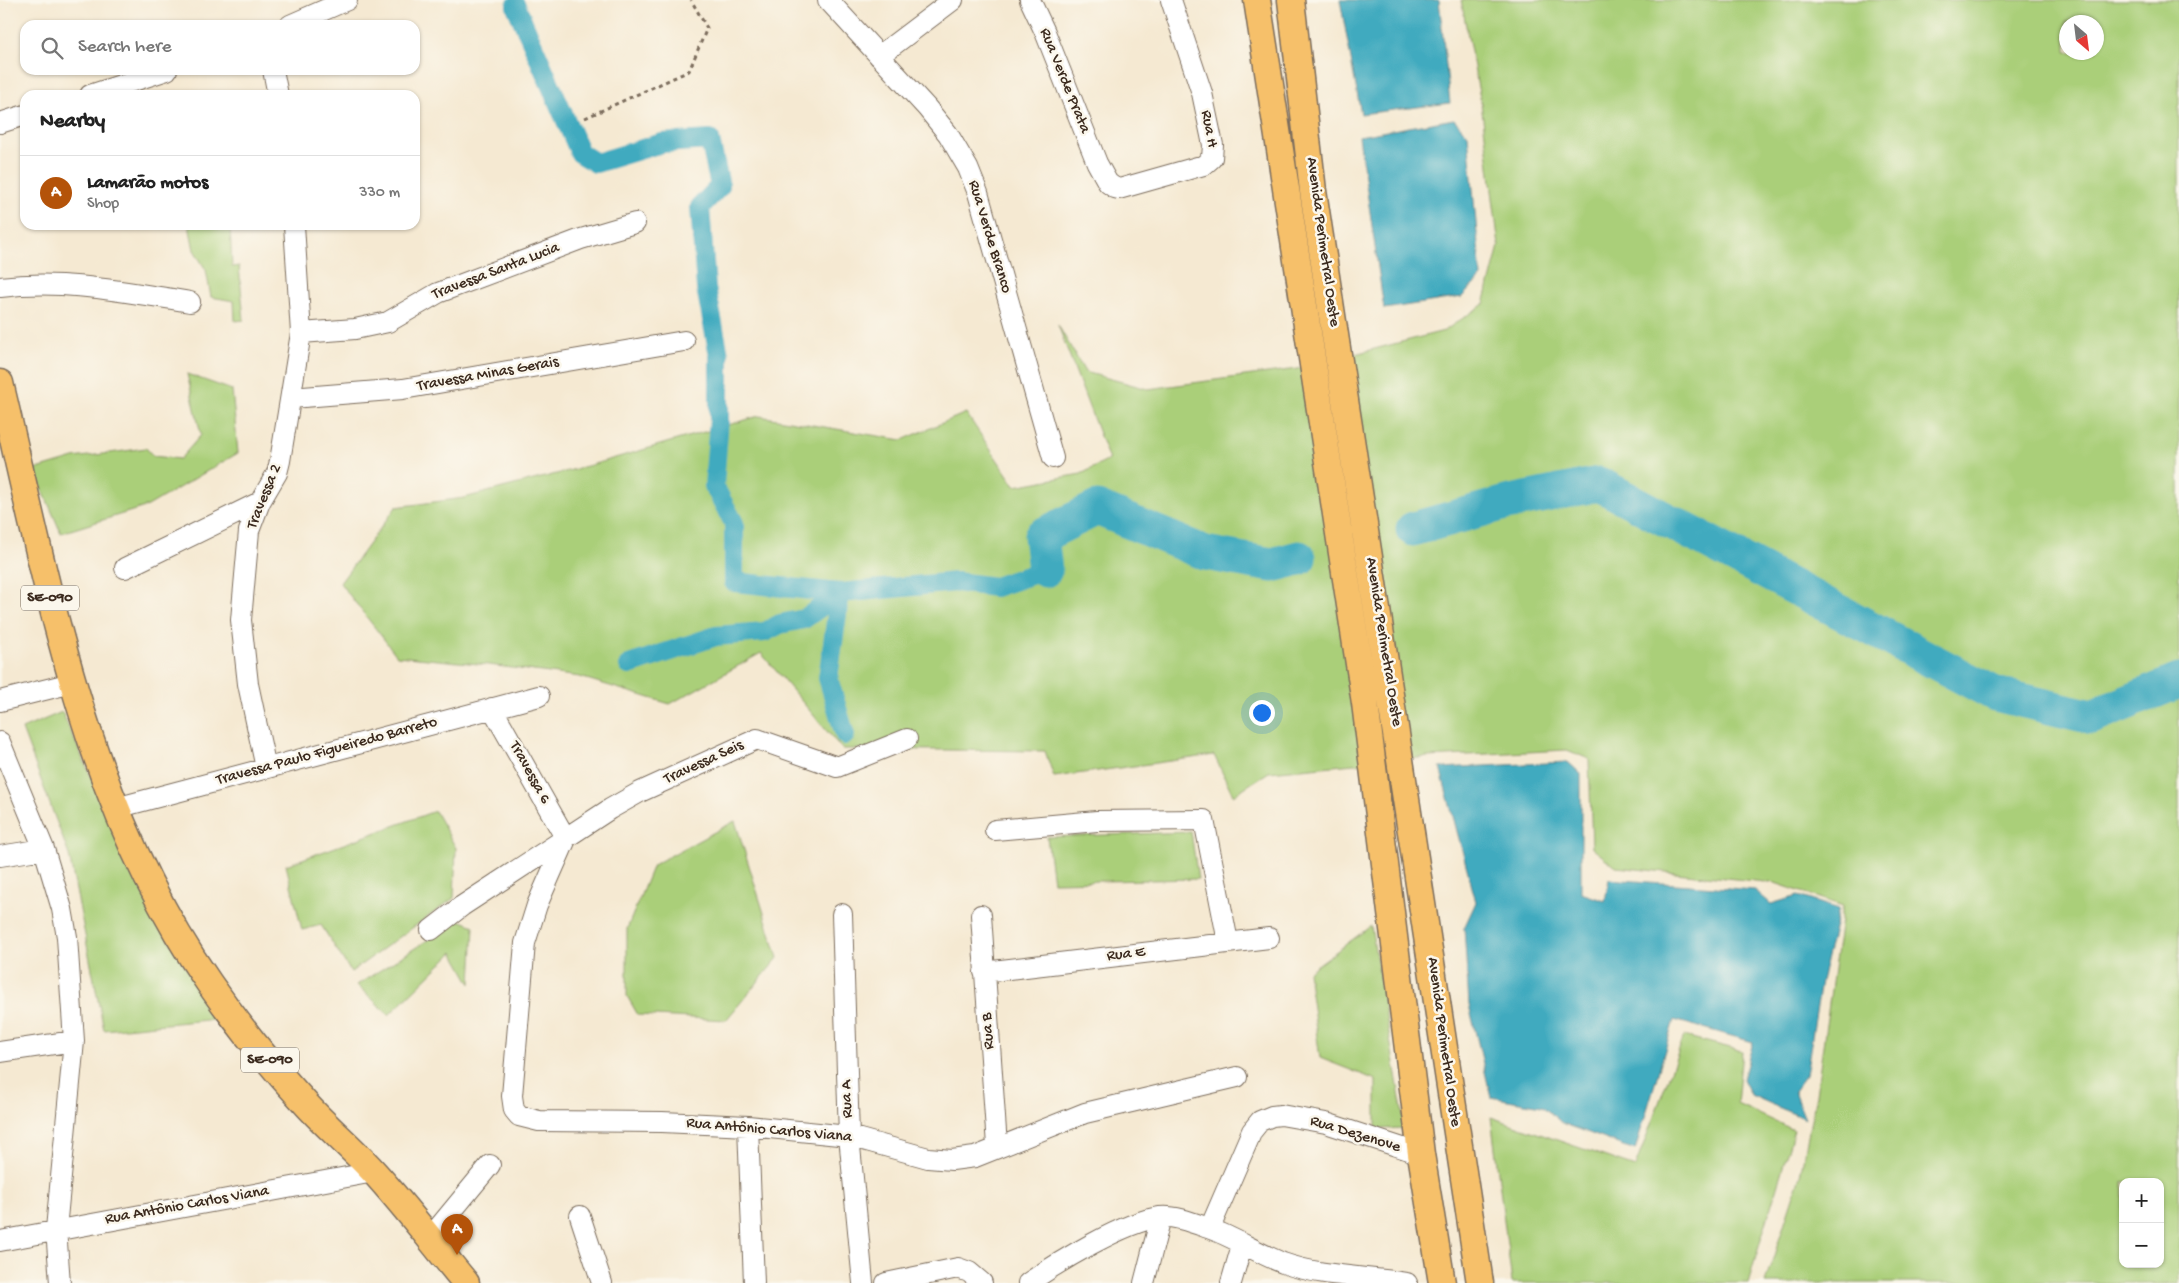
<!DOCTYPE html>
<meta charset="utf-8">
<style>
:root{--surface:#fff;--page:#f2f2f2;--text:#222;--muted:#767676;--line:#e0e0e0;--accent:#b45309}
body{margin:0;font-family:"Gochi Hand",sans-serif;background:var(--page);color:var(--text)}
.controls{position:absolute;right:15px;bottom:15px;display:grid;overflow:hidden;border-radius:10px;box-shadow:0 1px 4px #0004}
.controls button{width:45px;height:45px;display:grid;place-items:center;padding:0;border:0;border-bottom:1px solid var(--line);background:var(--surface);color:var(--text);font:25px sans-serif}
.compass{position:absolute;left:2059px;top:15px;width:45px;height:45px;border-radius:50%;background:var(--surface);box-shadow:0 1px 4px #0004;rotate:152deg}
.you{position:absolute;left:1261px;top:712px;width:18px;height:18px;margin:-12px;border:4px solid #fff;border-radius:50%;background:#1a73e8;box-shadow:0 0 0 8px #1a73e833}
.badge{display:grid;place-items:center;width:32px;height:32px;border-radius:50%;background:var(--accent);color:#fff;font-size:16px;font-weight:700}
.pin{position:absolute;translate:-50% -41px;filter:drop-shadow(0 1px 2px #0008)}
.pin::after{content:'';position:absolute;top:26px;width:18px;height:15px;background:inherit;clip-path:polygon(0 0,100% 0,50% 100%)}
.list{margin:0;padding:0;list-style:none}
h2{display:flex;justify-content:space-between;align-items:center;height:65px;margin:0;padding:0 20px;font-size:21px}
h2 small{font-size:16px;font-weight:400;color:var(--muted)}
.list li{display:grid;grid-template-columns:32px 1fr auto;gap:15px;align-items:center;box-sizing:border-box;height:75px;padding:0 20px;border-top:1px solid var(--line)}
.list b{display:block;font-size:19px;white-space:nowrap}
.list p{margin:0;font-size:16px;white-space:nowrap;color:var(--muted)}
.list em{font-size:16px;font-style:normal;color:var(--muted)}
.icon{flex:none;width:28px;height:28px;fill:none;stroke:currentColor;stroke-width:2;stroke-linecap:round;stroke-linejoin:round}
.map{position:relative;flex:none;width:2179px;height:1283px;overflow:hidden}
.search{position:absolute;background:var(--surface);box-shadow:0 1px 4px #0004;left:20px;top:20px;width:400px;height:55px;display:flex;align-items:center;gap:12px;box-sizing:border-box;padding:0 18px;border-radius:15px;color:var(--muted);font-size:19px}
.panel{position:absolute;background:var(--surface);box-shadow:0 1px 4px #0004;left:20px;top:90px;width:400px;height:140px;border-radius:15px}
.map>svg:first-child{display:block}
.green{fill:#aacf79;stroke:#727c4c;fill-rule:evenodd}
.water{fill:#3faabf;stroke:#3d6a6e}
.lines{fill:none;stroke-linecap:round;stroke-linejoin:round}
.canal{stroke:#3faabf;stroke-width:20}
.river{stroke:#3faabf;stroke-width:35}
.minor-casing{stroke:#7c6d5d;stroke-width:22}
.major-casing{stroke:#7c6d5d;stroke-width:29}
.path{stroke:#7c6d5d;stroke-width:3;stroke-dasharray:4 4;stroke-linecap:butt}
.minor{stroke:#fff;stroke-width:20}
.major{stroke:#f6c06b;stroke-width:26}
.labels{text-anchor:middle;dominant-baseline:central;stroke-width:5;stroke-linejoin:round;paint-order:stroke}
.shield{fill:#fbf7ec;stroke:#75685c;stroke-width:1}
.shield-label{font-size:15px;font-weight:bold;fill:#3b2a1e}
.street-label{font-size:16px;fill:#3b2a1e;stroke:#fbf7ec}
</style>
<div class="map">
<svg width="2179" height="1283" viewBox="0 0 2179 1283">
<rect width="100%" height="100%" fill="#fbf7ec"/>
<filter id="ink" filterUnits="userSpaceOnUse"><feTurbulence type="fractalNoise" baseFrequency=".02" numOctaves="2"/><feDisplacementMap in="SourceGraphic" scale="10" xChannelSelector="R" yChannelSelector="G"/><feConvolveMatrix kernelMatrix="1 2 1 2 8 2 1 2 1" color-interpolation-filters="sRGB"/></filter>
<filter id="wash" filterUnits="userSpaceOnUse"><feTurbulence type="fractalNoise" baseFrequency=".0096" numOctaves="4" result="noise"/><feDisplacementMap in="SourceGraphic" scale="20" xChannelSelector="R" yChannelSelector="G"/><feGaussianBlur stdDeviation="1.12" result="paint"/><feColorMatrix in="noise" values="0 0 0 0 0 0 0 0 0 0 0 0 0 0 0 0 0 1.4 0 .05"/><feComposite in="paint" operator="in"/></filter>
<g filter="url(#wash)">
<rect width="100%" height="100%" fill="#f5e9d2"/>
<path class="green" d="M1461,0H2179V1283H1765L1800,1176L1816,1095L1843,906L1775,883L1616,867L1592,848L1589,759L1567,750L1428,757L1269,772L1233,795L1214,755L1054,777L1045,751L842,749L761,653L670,704L580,677L489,665L397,656L340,583L396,507L464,498L591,465L759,416L902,440L966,413L1015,486L1081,474L1109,460L1058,325L1085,372L1148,389L1297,369L1444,331L1484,304L1499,246L1481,103ZM2066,22H2096V52H2066ZM2123,1182H2160V1264H2123Z
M189,225H230L232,267L239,266L244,320L235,321L234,301L211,297L206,270L194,250Z
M187,374L232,390L238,453L148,506L61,533L34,470L74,458L146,448L153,456L180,459L201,435Z
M62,712L151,910L217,1019L104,1030L69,855L22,729Z
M435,811L456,848L454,898L351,972L321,925L302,930L286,865Z
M735,821L778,958L726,1020L638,1015L627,996V929L653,865Z
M1191,832L1198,879L1053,882L1047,837Z
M459,920L474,926L471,984L453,952L389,1015L357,985Z
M1371,926L1405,1128L1376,1129V1080L1320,1058L1308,972Z
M1684,1036L1742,1051L1737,1104L1794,1130L1748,1283H1512L1491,1117L1635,1167Z"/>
<path class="water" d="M1340,0H1439L1450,103L1361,114Z
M1454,119L1468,135L1481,277L1462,297L1384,309L1359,136Z
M1568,762L1581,774V893L1605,901L1609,879L1755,890L1771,904L1798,896L1839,909L1821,981L1806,1075L1794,1091L1805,1119L1751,1095L1743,1079L1753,1042L1674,1020L1635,1150L1562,1123L1542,1106L1491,1097L1469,1005L1464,928L1476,902L1440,768Z"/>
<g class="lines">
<path class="canal" d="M516,6L580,153L596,163L662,143L710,140L720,186L700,207L706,288L719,355V419L714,486L734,523V582L840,593L956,582L995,587L1045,570
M840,593L828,678L845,735
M629,665L716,636L765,632L780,624L804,619L840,593"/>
<path class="river" d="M1413,529L1506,503L1599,484L1995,694L2092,717L2179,681
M1045,570L1041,536L1097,508L1205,553L1272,565L1299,558"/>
</g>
</g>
<g filter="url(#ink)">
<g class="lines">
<g class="minor-casing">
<path id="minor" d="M828,0L927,108L948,134L968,168L978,193L1053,458
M1030,0L1045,32L1097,163L1108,183L1115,188L1119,189L1204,165L1212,158L1213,145L1202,93L1171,0
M290,25L347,0
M879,56L953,0
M273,70L278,95
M90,95L167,70
M0,123L25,115
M0,287C65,279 126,292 190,302
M301,333L355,329L388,322L438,293L581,239L635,223
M291,398L403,389L684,341
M125,568L260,502
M0,701L72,683
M492,708L566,839
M0,742L44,849L62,909L67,937L74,1041L56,1229L60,1283
M266,768L248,684L241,620L249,531L260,502L277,473L280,461L301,333L294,225
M116,808L539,696
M995,830L1097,821L1204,820L1228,942
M566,839L537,905L525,943L512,1096L514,1110L519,1116L539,1121L662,1122L748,1126L849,1136L928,1158L952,1160L975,1157L1085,1113L1237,1077
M0,856L44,849
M842,914L849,1136L863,1283
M981,915L997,1146
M431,930L462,906L610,809L640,792L757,739L837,767L907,739
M984,972L1269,938
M0,1052L74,1041
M748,1126L754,1283
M580,1216L602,1283
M1210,1228L1252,1131L1260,1121L1272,1116L1281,1115L1326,1123L1421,1154
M429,1239L490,1165
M0,1241L374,1172
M886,1283L958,1268L969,1272L982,1283
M1028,1283C1059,1262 1123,1222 1160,1217C1174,1215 1194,1223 1208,1228C1234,1237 1257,1253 1283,1263C1322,1277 1366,1276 1407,1283
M1144,1283L1161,1217
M1231,1283L1242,1245"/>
</g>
<g class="major-casing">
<path id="major" d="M1257,0L1365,703L1421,1154L1442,1283
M1291,0L1313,191L1480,1283
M0,383C49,590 85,805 209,983C238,1025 272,1067 307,1105C328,1128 352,1148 373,1171C406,1207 435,1246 466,1283"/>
</g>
<path class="path" d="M585,118L689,71L707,28L691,0"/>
<use href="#minor" class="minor"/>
<use href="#major" class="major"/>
</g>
</g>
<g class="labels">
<g class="shield">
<rect x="21" y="585.5" width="58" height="25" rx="4"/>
<rect x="241" y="1047.5" width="58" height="25" rx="4"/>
</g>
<g class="shield-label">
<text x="50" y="598">SE-090</text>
<text x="270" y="1060">SE-090</text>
</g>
<g class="street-label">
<text transform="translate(1064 81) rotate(68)">Rua Verde Prata</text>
<text transform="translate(1208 129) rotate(80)">Rua H</text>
<text transform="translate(989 237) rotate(73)">Rua Verde Branco</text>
<text transform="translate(1322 242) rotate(82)">Avenida Perimetral Oeste</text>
<text transform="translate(496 272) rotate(-21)">Travessa Santa Lucia</text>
<text transform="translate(488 375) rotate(-10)">Travessa Minas Gerais</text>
<text transform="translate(265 497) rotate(-68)">Travessa 2</text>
<text transform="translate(1383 642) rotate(81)">Avenida Perimetral Oeste</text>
<text transform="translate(327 752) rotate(-15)">Travessa Paulo Figueiredo Barreto</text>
<text transform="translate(704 763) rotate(-25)">Travessa Seis</text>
<text transform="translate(529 773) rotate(61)">Travessa 6</text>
<text transform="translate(1126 955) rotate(-7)">Rua E</text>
<text transform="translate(989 1031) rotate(-94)">Rua B</text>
<text transform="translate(1443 1042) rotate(82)">Avenida Perimetral Oeste</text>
<text transform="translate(848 1099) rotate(-92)">Rua A</text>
<text transform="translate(769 1131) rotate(5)">Rua Antônio Carlos Viana</text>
<text transform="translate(1355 1135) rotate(17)">Rua Dezenove</text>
<text transform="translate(187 1206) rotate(-10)">Rua Antônio Carlos Viana</text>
</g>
</g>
</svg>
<div class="controls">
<button>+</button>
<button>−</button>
</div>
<svg class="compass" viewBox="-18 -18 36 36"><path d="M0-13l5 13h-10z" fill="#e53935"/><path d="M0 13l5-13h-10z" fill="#767676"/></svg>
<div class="you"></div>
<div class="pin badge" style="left:457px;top:1255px">A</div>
<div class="search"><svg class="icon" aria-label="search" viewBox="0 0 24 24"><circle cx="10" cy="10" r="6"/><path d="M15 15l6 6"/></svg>Search here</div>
<section class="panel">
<h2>Nearby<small></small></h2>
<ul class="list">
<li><span class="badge">A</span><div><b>Lamarão motos</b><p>Shop</p></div><em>330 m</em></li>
</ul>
</section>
</div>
